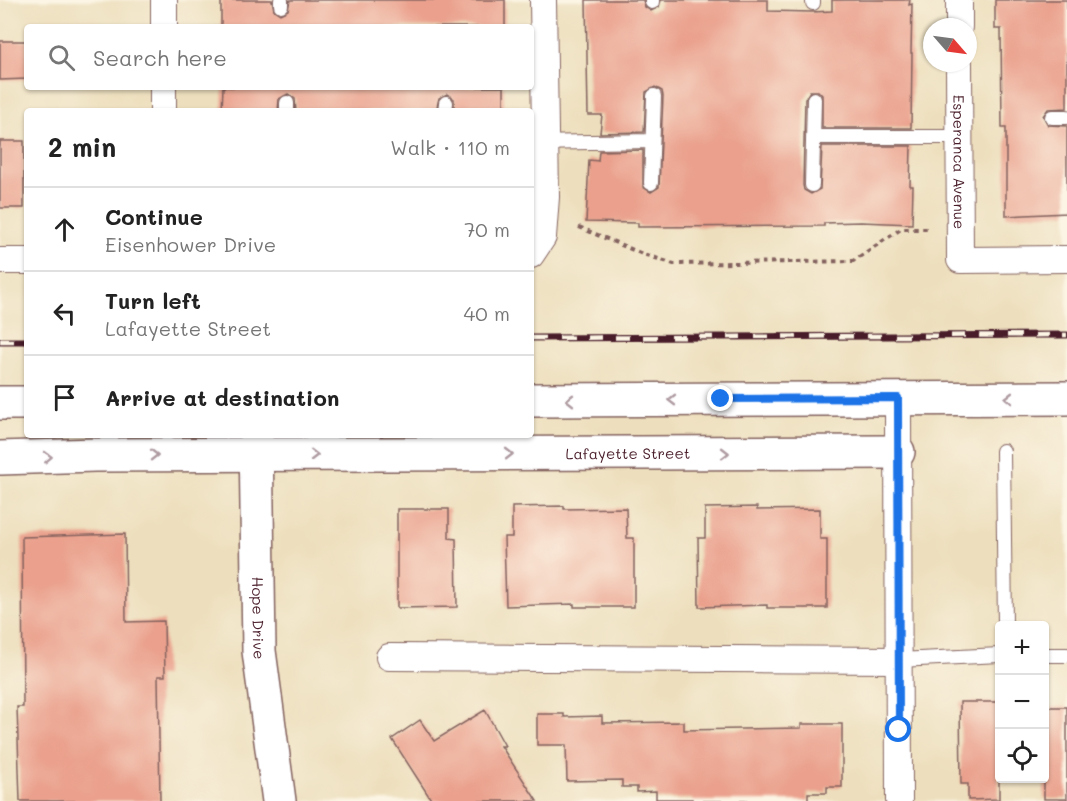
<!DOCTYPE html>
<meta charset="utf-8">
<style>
:root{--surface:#fff;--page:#f6f6f6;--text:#222;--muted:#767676;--line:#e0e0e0}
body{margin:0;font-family:Mali,sans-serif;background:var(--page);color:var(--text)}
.controls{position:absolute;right:18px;bottom:18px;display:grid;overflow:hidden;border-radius:6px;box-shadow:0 2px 4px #0004}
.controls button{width:54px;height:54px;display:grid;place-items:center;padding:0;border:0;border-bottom:2px solid var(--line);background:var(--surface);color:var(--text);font:30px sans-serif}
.compass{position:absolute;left:923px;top:18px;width:54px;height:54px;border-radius:50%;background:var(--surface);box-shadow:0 2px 4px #0004;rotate:118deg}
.stop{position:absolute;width:18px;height:18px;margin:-14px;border:4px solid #1a73e8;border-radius:50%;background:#fff}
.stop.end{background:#1a73e8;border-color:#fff;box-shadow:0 2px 6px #0008}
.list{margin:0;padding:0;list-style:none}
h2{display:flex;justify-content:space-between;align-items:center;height:78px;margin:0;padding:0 24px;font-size:26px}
h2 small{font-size:20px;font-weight:400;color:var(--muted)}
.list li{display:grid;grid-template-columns:39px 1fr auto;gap:18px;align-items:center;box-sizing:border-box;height:84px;padding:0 24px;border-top:2px solid var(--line)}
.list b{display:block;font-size:22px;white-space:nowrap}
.list p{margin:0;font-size:20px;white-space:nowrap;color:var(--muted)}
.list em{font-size:20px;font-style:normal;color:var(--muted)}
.icon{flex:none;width:33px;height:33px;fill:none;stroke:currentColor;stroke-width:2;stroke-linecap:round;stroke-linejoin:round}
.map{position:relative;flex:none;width:1067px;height:801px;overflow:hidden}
.search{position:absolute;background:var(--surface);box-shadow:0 2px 4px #0004;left:24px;top:24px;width:510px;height:66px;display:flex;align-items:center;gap:15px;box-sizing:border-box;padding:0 21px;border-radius:6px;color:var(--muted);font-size:22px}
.panel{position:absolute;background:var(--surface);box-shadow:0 2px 4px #0004;left:24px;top:108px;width:510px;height:330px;border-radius:6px}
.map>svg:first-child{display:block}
.building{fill:#eaa08c}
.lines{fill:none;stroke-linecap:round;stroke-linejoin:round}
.service-casing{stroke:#83625e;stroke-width:16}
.minor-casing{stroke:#83625e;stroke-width:28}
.tertiary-casing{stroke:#83625e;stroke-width:36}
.primary-casing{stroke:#83625e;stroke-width:36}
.path{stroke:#83625e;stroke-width:4;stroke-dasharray:4.5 4.5;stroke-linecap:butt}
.service{stroke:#fff;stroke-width:14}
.minor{stroke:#fff;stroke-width:26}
.tertiary{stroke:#fff;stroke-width:33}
.primary{stroke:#fff;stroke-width:33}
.rail-casing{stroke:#4a1f2b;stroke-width:7}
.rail{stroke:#fcf5e5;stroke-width:4.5;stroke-dasharray:14;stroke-linecap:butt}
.oneway{stroke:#ae9aa0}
.route{stroke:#1a73e8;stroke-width:8}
.labels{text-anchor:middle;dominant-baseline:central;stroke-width:6;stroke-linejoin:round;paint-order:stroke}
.street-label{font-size:15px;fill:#4a1f2b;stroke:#fcf5e5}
</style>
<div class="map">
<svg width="1067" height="801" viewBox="0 0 1067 801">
<rect width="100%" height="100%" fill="#fcf5e5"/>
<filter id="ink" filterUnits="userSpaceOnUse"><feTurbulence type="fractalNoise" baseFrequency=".0167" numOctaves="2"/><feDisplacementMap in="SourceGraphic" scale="12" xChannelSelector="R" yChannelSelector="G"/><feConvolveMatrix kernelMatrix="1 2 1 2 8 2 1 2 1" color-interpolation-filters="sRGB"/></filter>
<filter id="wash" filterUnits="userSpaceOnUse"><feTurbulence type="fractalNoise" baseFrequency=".008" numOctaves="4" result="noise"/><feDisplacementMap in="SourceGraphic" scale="24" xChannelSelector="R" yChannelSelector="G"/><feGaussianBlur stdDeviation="1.35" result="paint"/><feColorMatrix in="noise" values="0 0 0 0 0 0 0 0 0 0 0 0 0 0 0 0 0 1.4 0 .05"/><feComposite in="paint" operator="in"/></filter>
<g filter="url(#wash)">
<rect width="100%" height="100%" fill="#eddfbd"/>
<g id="blocks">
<path class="building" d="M221,0H272L274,10L280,14L288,10L290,0H505V27H221Z
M586,0H643L645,7L651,11L659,7L661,0H768V11L812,12L832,11V0H910L909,5L912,4L911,53H912L911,128H822V95L818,91H810L805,99L803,185L804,190L811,194L820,189L822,146H911L910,186H913L912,224L861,222L824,223V226L638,227V223L586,222L589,160L598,161L599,151L643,150V187L651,192L659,187L663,96L662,91L655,87L646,92L644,132L600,133L602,115H588Z
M995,0H1067V108L1048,109L1043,116L1048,125L1067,126V213L1006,216V128H1002L1001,29H995Z
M0,41H27V79L0,80Z
M223,87H504V111H454V99L447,94L439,98L436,111H296L295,99L288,94L279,99L278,111H222Z
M0,141H24V208H0Z
M564,506V509L626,508L627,538H634V607H574V604L506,606L504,537H512V507Z
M757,507V510L820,509V539H827V608H767V605L699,607L698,538H705V508Z
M397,509H449V538L456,539L457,607L397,608Z
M125,534L126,622L164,621L165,676H158L160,801H20L17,707H23L22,537Z
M960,702H999V799L968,800V784H961Z
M1044,707H1067V799H1044Z
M485,710L505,746H501L537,801H432L392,739L420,720L434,741Z
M537,714H564V717L602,716V723L684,722V730L801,728V724H842V787H827V793H808V801H692V799H656V791L637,792V787H622V780L567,781L566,745H537Z"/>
</g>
</g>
<g filter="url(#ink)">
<use href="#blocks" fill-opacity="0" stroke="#83625e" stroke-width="1.5"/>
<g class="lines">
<g class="service-casing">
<path id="service" d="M652,2V0
M813,3V0
M281,5V0
M287,111V103
M445,111L446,103
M1052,117H1067
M814,137H959
M531,143L652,141
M651,183L654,96
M812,185L814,99
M1003,451L1005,626
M1044,655H1067
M899,660L1000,655"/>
</g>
<g class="minor-casing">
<g id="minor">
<path d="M959,0V27"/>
<path d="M164,27V0"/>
<path id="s1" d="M959,63L960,260L1067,259"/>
<path d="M163,111V87"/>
<path d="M531,255L543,237L546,197L543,0"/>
<path d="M0,261H27"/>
<path d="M898,398L899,801"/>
<path d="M389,657L899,660"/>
</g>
</g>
<g class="tertiary-casing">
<g id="tertiary">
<path id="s2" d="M256,435L259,651L279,801"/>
</g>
</g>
<g class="primary-casing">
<g id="primary">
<path d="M531,400L1067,398"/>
<path d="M0,403H27"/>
<path id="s3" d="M0,458L95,455L898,452"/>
</g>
</g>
<path class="path" d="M579,227L640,253L674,264L853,261L901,229H927"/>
<use href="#service" class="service"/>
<use href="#minor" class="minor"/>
<use href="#tertiary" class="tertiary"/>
<use href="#primary" class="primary"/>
<g class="rail-casing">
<path id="rail" d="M531,338L1067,335
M0,341H27"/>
</g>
<use href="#rail" class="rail"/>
</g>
<defs><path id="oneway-chevron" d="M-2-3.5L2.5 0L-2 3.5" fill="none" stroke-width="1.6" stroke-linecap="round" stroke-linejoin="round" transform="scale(1.5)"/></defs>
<g class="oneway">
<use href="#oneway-chevron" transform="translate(1009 398) rotate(180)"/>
<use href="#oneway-chevron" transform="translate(570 400) rotate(180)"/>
<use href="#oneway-chevron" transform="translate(672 400) rotate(180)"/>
<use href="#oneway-chevron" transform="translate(725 453)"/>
<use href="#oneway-chevron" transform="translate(509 454)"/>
<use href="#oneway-chevron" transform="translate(154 455)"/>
<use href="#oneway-chevron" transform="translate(314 455)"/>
<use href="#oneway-chevron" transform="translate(48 457) rotate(-2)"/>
</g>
</g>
<g class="lines" filter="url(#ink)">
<path class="route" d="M721,399L898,398L899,730"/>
</g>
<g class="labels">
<g class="street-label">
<text stroke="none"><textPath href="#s1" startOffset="99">Esperanca Avenue</textPath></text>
<text stroke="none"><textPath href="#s3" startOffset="628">Lafayette Street</textPath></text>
<text stroke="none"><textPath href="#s2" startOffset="183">Hope Drive</textPath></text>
</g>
</g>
</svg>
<div class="controls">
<button>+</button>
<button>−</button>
<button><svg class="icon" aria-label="locate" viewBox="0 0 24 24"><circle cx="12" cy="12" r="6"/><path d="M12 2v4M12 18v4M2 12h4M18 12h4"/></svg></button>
</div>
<svg class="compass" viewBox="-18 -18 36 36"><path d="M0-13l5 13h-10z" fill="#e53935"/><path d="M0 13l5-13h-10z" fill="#767676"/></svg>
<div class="stop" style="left:899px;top:730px"></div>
<div class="stop end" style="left:721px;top:399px"></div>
<div class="search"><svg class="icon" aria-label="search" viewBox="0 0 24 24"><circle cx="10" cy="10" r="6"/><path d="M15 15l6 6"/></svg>Search here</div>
<section class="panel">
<h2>2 min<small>Walk · 110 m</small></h2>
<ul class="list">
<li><svg class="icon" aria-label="ahead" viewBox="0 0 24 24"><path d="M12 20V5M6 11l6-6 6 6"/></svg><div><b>Continue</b><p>Eisenhower Drive</p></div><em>70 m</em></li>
<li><svg class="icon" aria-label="left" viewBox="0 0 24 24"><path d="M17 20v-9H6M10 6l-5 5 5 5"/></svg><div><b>Turn left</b><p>Lafayette Street</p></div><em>40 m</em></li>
<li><svg class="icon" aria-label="arrive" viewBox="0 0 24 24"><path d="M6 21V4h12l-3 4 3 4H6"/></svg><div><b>Arrive at destination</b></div></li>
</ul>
</section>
</div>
